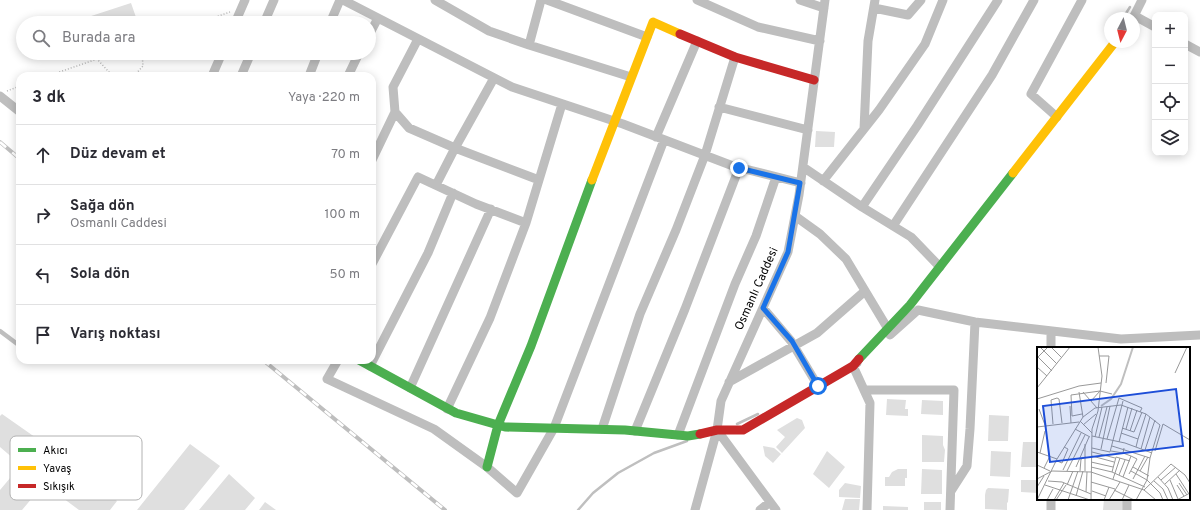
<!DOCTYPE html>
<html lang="tr">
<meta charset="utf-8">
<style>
:root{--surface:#fff;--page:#f7f7f7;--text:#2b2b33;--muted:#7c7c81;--line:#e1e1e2}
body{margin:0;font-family:Overpass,sans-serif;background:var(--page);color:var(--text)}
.controls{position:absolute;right:12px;top:12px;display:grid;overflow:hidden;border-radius:8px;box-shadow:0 2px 10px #0003}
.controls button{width:36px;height:36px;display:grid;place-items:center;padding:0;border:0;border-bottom:1px solid var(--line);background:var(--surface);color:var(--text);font:20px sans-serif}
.compass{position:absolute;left:1104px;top:12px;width:36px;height:36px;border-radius:50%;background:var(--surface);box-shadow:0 2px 10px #0003;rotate:187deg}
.stop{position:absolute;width:12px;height:12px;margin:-9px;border:3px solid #1a73e8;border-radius:50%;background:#fff}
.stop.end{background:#1a73e8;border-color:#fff;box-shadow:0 1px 4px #0008}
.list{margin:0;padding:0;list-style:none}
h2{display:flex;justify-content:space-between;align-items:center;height:52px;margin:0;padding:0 16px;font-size:17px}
h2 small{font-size:13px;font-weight:400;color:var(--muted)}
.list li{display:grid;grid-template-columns:26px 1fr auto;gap:12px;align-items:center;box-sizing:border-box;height:60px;padding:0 16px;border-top:1px solid var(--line)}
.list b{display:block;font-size:15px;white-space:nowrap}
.list p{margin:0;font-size:13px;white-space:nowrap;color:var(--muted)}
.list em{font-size:13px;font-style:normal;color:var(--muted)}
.icon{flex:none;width:22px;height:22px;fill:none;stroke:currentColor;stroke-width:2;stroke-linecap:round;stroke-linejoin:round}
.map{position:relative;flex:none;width:1200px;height:510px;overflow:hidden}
.search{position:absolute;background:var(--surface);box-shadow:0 2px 10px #0003;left:16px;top:16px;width:360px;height:44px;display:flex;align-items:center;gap:10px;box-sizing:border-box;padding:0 14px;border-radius:22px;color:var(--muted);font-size:15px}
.panel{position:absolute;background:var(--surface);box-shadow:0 2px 10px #0003;left:16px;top:72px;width:360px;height:292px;border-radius:12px}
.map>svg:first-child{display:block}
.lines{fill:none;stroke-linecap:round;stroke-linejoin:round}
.stream{stroke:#bfbfbf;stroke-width:2.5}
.building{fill:#dfdfdf}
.path{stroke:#b9b9b9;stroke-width:1.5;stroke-dasharray:1 2;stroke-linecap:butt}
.lane{stroke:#bebebe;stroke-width:4.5}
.street{stroke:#bebebe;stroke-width:9}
.fast{stroke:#4caf50;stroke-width:9}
.slow{stroke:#ffc107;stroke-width:9}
.jam{stroke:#c62828;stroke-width:9}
.rail-casing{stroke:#bebebe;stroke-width:4}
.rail{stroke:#fff;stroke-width:2.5;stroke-dasharray:8;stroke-linecap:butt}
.route{stroke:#1a73e8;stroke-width:5}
.labels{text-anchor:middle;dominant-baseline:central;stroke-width:3;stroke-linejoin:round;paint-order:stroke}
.street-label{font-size:12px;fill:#000;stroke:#fff}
.inset-river{fill:none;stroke:#bfbfbf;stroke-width:2}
.inset-road{fill:none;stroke:#999;stroke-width:1}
.view{fill:#1d4ed8;fill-opacity:0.15;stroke:#1d4ed8;stroke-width:2}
.inset-edge{fill:none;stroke:#000;stroke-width:2}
.key{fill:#fff;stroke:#b2b2b2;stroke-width:1}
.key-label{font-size:11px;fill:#000}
</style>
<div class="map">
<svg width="1200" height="510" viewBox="0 0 1200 510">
<rect width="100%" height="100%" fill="#fff"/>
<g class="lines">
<path class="stream" d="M1123,18L1130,7
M737,424L758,414
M578,510L593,493L618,473L654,453L687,441"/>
</g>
<path class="building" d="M131,3L138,23H83L82,19Z
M816,131L835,132L834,147H815Z
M887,399L906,400L905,409H908V416L886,415Z
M922,400L943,401V415L921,414Z
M2,414L52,449L60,437L108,481L103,488L117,501L110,510H79L44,484L22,510H0V490L21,465L0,447V416Z
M989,415L1009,416L1008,441H988Z
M797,418L802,420L805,428L782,453L776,447L785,437L777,430Z
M922,435L943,436V445L945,450L944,462H922Z
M1023,442H1038V467H1021Z
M190,444L220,466L184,510H137Z
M763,446L774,448L781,454L773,463L765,456Z
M827,451L845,467L829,488L813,474Z
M991,451L1011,452L1010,477L990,476Z
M898,469H907V478H905V486H885V477H889L892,472Z
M922,469L942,470V494H921Z
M229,474L255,498L245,510H199Z
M1021,480H1038V493L1021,492Z
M845,483L861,486L860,498L839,497V490Z
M988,488L1009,489L1008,502L1007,503V510L985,509V495L986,490Z
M845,499H860L859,510H842Z
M1104,499H1123V510H1103Z
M265,502L276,510H259Z
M924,502H941V510H924Z
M883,506L908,507V510H883Z"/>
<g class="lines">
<path class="path" d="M198,23L230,12
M97,59L112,53
M48,76L97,59L109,72L121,76
M134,76L143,66L142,53
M7,91L20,86"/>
<path class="lane" d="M0,331L20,346"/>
<path class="street" d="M343,0L512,87L623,124L733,166L801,183
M435,0L489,31L529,45L631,77
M547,0L647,37
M697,0L758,27L820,41
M800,0L824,8
M874,8L908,15L921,0
M1135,16L1155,27
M1133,18L1142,0
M235,23L245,0
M264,23L274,0
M330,23L340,0
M369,35L378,18
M418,39L393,87L395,112L409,128L455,148L539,180
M1185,44L1200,52
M529,45L541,0
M212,76L222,53
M241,76L251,53
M309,76L318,53
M348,76L359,53
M0,96L20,112
M719,107L808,130
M1057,117L1031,94L1082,0
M864,129L868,41L875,0
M656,137L697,41
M372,160L395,112
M803,167L862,207L911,237L940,267
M823,181L879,110L925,44L943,0
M436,185L455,148L494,78
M862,207L917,126L998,0
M795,216L820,234L846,259L888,329
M893,226L992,75L1034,0
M372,264L418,177L476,204L526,223
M763,308L791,341L818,386
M1051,331V348
M890,335L918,310L975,322L1121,339L1200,335
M338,360L327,379L434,429L487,467L517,493L554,428L664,140
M857,363L853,366L870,403L867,510
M370,366L428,253L453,193
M729,382L817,333L865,291
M410,388L491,209
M865,390H954L950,510
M447,409L490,318L526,223L562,104
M602,429L640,314L676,230L705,155L735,57
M717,430L776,510
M635,431L685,309L739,168
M678,435L735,284L756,236L776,177
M951,491L967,466L970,429L975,322
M1051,499V510
M695,510L717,430L721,401L788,252L799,195L825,0
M760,510L770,502
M1127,510V499"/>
<path class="fast" d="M859,359L910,305L1013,173
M359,360L456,413L505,427L625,430L688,436L700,434
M487,467L498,425L531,346L592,180"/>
<path class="slow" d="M1013,173L1115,42
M592,180L653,22L680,34"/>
<path class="jam" d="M680,34L735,57L814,80
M700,434L717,430H743L853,366L859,359"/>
<g class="rail-casing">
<path id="rail" d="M0,142L20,159
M263,360L445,510"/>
</g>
<use href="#rail" class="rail"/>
</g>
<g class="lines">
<path class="route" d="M739,168L800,183L788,252L763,308L792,341L818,386"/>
</g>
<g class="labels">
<g class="street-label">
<text transform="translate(757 289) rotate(-66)">Osmanlı Caddesi</text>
</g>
</g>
<g transform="translate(1037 347)">
<rect width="153" height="153" fill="#fff"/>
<path class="inset-river" d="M64,59L74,52L84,37L96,0"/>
<path class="inset-road" d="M3,0L20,17M14,0L25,11M0,9L15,24M62,9H72L69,36M0,11L11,0M0,20L10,29M138,26L150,0M0,41L33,0M42,45L46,70M46,45L60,61M0,52L42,39L64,36M54,54L63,44M33,59L34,76M2,62L8,78M45,67L35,69L34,48L63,44L75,47M43,74L55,86M16,77L14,53L20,51L22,52L25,76M46,78L59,67M0,80L42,75M85,81L97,85L105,65M38,82L53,90M89,82L95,61M93,84L100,63M84,86L101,92L99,100M55,89L88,96L115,106M58,90L65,60M62,90L70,60M70,92L82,51L105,61L103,65M101,92L109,67M82,95L91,60M75,99L113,111M55,101L73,105L86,54M64,102L73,59M104,102L113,70M108,103L118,73M74,104L86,106M118,104L126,77L153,93M0,105L20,112M55,105L78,111M3,106L8,84M55,109L77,115M20,114L25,116L31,102L27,100M54,115L76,120M0,118L13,124M39,120L52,90M54,120L75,125L108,140M96,120L112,129M7,121L13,109M26,123L44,86M30,124L48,88M43,124L44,112L49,110M48,124V97M94,124L110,133L123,146L126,153M103,124L111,110M75,125L79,110L93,114M92,127L100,112L94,109M139,127L152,147M82,128L88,113M86,130L94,109L86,106L87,101M121,130L131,141L136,153M0,132L15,124L54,125L107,143L119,153M76,132L83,111M96,132L108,109M124,133L139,120M133,133L141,152M11,134L25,135L54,147M117,134L126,142L131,153M54,135L78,142M142,136L150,148M128,137L143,123M8,138L53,153M30,138L36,124M140,138L147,149M0,140L7,129M77,143L97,153M107,143L134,117L148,128L153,136M55,144L69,149M49,145L50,125M39,149L46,124M0,153L20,112L46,70L58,61L84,58L109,67L123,78L113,111L110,133L99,153M10,153L16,142M17,153L27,136M19,153L29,138M31,153L41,124M54,153L55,82L61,64L65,29L61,0M67,153L72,140M72,153L83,135M85,153L92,138M140,153L153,146"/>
<path class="view" d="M139,42L146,99L13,115L6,59Z"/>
<rect width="153" height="153" class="inset-edge"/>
</g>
<rect x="10" y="436" width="132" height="64" rx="6" class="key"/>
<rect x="18" y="448" width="18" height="4" fill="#4caf50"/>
<rect x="18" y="466" width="18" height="4" fill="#ffc107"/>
<rect x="18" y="484" width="18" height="4" fill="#c62828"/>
<g class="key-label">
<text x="43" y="454">Akıcı</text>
<text x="43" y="472">Yavaş</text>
<text x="43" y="490">Sıkışık</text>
</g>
</svg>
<div class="controls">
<button>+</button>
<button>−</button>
<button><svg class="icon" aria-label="locate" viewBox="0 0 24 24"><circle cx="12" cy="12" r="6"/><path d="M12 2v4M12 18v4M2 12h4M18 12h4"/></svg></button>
<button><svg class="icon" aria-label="layers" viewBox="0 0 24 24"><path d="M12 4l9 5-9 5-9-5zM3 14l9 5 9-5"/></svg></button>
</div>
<svg class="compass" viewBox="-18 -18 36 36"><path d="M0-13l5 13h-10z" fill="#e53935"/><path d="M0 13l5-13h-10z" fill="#7c7c81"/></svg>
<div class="stop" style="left:818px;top:386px"></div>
<div class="stop end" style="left:739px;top:168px"></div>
<div class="search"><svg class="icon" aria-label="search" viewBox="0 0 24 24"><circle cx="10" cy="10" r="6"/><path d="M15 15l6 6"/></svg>Burada ara</div>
<section class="panel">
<h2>3 dk<small>Yaya · 220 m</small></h2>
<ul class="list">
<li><svg class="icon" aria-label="ahead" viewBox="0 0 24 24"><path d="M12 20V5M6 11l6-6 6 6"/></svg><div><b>Düz devam et</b></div><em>70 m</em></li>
<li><svg class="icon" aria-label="right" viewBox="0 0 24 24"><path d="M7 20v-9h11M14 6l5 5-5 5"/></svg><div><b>Sağa dön</b><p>Osmanlı Caddesi</p></div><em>100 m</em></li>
<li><svg class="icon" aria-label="left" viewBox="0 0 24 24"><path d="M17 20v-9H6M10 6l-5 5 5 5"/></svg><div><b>Sola dön</b></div><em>50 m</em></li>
<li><svg class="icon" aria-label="arrive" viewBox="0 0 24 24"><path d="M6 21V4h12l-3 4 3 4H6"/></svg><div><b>Varış noktası</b></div></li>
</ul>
</section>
</div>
